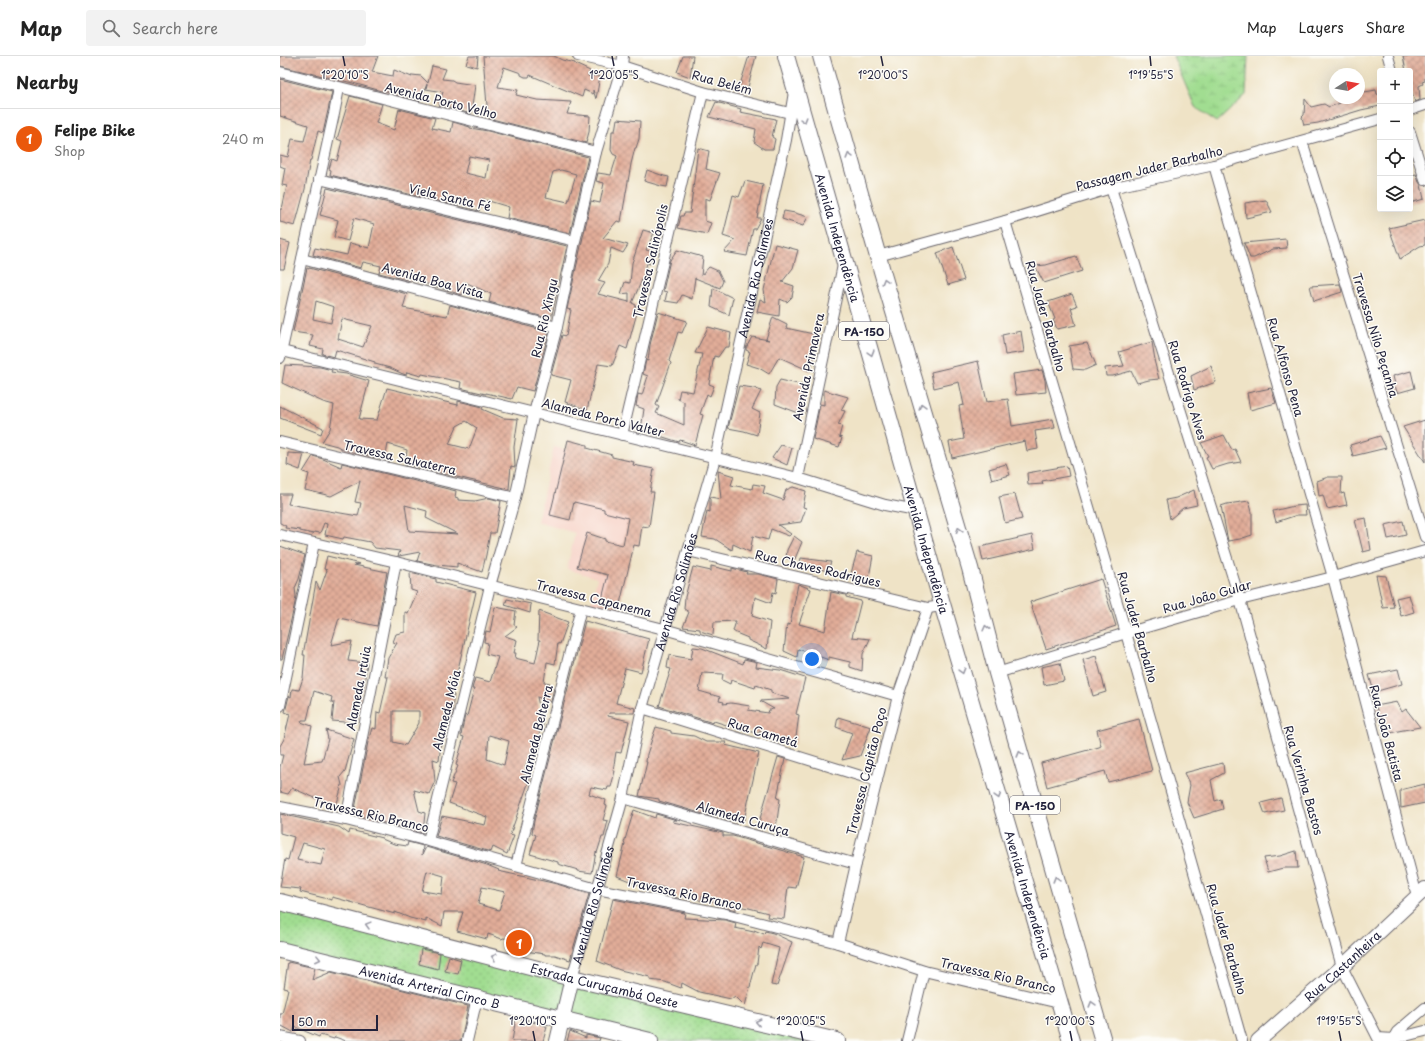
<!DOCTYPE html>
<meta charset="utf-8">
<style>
:root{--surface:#fff;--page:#f2f2f2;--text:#222;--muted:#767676;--line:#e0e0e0;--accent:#ea580c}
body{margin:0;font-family:"Playpen Sans",sans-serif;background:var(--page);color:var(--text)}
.controls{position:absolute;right:12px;top:12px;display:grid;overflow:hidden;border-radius:4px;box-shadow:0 4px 16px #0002}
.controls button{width:36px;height:36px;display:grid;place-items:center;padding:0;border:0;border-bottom:1px solid var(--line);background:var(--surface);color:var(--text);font:20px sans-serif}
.compass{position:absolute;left:1049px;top:12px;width:36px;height:36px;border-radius:50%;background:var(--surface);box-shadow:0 4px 16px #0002;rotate:79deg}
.scale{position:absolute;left:12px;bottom:10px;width:86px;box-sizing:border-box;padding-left:4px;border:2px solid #22223b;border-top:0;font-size:11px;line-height:14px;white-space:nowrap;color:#22223b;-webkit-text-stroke:3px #fdfcf7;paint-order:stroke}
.you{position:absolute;left:532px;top:603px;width:14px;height:14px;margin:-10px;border:3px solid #fff;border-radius:50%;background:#1a73e8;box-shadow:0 0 0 6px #1a73e833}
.badge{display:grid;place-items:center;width:26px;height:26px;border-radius:50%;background:var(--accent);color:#fff;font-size:13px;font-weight:700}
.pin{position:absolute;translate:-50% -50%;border:2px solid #fff;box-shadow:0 1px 4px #0006}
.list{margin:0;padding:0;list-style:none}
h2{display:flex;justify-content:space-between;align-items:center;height:52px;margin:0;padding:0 16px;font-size:17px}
h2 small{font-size:13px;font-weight:400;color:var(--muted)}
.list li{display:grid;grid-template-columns:26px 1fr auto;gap:12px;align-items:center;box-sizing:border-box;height:60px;padding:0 16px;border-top:1px solid var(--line)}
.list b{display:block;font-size:15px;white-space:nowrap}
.list p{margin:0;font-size:13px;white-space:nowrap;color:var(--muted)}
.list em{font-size:13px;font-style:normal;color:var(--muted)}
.icon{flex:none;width:22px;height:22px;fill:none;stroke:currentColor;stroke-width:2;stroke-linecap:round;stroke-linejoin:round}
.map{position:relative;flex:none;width:1145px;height:985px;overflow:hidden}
header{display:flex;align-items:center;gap:24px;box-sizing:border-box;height:56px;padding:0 20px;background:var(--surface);border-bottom:1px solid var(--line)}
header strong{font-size:19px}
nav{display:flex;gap:22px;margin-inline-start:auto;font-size:14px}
.search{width:280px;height:36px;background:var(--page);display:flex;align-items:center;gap:10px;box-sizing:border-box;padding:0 14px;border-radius:4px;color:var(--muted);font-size:15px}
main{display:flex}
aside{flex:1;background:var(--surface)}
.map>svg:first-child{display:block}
.built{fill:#f7d1c6}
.grass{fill:url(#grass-dots);stroke:#628066}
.wetland{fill:url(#wetland-marsh);stroke:#628066}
.building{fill:url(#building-cross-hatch);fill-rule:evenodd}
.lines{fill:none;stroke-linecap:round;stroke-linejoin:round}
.street-casing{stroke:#6a666c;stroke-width:12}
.secondary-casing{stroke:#6a666c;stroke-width:16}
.primary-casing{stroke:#6a666c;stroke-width:18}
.street{stroke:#fff;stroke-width:10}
.secondary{stroke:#fff;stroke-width:14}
.primary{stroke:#fff;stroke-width:16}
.oneway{stroke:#9c9ca7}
.ticks{fill:none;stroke:#22223b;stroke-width:1.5}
.labels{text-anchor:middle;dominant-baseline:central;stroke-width:3;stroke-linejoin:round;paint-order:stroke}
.shield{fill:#fdfcf7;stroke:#646373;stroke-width:1}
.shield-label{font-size:11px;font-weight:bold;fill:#22223b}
.street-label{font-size:12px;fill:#22223b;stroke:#fdfcf7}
.ticks-label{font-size:10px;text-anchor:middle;fill:#22223b;stroke:#fdfcf7;stroke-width:3;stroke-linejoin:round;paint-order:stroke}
</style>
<header>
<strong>Map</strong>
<div class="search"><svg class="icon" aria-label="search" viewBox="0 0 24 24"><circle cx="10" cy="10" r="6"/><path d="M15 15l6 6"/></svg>Search here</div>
<nav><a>Map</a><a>Layers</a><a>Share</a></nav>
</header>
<main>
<aside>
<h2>Nearby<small></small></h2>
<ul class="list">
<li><span class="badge">1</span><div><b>Felipe Bike</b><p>Shop</p></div><em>240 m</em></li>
</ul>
</aside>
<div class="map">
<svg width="1145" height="985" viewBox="0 0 1145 985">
<defs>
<pattern id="grass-dots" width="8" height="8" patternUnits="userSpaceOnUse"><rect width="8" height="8" fill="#a1dd91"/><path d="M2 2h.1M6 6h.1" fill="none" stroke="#8abd7e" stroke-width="1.8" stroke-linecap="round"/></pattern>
<pattern id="wetland-marsh" width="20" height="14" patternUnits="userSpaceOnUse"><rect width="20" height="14" fill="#a1dd91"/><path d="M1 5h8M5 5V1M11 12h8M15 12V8" fill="none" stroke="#8abd7e"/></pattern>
<pattern id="building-cross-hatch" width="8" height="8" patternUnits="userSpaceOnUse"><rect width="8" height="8" fill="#e2ad99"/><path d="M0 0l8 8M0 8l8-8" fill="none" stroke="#b78c7e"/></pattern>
</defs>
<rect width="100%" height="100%" fill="#fdfcf7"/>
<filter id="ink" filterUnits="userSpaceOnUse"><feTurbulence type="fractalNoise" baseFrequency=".025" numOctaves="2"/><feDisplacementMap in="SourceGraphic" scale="8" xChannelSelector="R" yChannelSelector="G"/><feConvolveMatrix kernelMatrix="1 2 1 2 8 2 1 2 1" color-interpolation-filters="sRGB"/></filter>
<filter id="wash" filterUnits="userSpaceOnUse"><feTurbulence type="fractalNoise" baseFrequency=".012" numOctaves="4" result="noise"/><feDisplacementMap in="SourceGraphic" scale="16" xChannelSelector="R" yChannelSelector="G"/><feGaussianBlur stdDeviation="0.9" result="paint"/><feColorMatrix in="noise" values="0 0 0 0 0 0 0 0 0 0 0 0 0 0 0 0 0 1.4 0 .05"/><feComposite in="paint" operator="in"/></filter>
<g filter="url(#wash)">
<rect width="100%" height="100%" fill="#efe3c6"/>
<path class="built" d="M274,391L367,413L360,472L327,553L311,549L317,522L287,513L295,477L257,466Z"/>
<path class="grass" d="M0,846L552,985H374L0,894Z"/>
<path class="wetland" d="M893,0H968L966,39L937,66L915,51Z"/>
<g id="blocks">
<path class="building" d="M0,0H98L92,16L113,20L114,14L132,21V19L141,20L148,27L152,10L166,13L162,23L172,24L175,26L195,29L191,58L159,49L163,36L146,33L147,28L140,45L112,38L106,35L105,36L73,27L0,10Z
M189,0H198L197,11L186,8Z
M203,0H274L282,4L295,7V8L310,15L308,20H320L316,43L313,34V38L304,34L302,41L250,19L249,21H245L241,19V17L224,11L218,31L238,34L236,39L257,44L291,46L287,58L310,60L309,76L306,87L208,62Z
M403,0H413L410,21L397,16Z
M469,0H476L467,35H458Z
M1123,0H1145V25L1142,26L1143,28L1139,30L1140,44L1135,46L1130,31V15H1126Z
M0,23L52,36L43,77L38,75L31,104H30L25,133L15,170L0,166V153H2L7,130L2,129L5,112L0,110V99L8,101L12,83L24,85L28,69L0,60Z
M1096,34L1097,38L1100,39V50L1081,54L1038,67L1024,69L1022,61L1024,59L1025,43L1031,51L1044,48L1049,51L1060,47V42H1079V37Z
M70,40L102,48L96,67L114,74L119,53L155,62L152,72L171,76L173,66L190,71V72L208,75L308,101L290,177L227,162L229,151L202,143L199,155L50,119L51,114L49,113L52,103L57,105L62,85L57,83ZM189,100L209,104L206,122L185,117ZM281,114L296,118L288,146L266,141L273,116Z
M436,46L461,53L460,56L496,63L492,81L495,83L493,93H484L474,86L476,73L429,61Z
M337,63L360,65L359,83L356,92H355L351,108L341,166L337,165L323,182L348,189L343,197L331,192L328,208L318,225L325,227L318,238L349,246V237L341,238L345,226L350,227L352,207L363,174L374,177L366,194L374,196L370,208L367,207L364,219L352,247L356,249L355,253H358L347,293L340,290L332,310L318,308L307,354L285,346L291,324L271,319L282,279L286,280L291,254L287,253L311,145L320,147L324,127L316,125L318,117L331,119L337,100L333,98L331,94L332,75H335Z
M418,92L429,95L426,113L440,117L430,144L425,142V165L431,167L427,178L398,172L401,160H403L404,157H410Z
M367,114L384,120L389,121L387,131L381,130L364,125Z
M1136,118L1139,126L1141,129L1144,143L1130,147V120Z
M465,125L483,129L477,162H481L475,173H473L467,200L444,196L455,184L443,180L453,139L459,141Z
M47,132L287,190L271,263L209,246L211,238L185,226L182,239L141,226L132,224L131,225L99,217L101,210L83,206L81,212L33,199L35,192L67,199L70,187L89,192L94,168L74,162L68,185L54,181L58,164L40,159Z
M986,144L992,156L966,162L965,147Z
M504,155L515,157L528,161L523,170L502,163Z
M1145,164V189L1140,190L1120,203L1109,172Z
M1006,183L1007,192L993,193L974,202H970L964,187Z
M0,184L10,187L4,213H0Z
M495,188L518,194L513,212L502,226L514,230L512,241L507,246L500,243L499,260L477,256L480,243L486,246L484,234Z
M673,191L684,224L668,229L657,197Z
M397,194L423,201L421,220L429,211L438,215L443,225L440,232L415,222L412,243L402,239L398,247L385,245L387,236L383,235L390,204Z
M796,200L802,215L764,227L755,210L766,209Z
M27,212L29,213V212L127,238L123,252L167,260L170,249L269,276L253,335L237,331L232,343L206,337V338L180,332L181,326L142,318L141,320L127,316L126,319L123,318L110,312L95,308V306L56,294L54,301L42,298L43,293L30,290L33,279L13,276ZM36,245L54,251L51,267L33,263ZM62,263L92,270L83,291L58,283Z
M1060,228L1062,236L1034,245L1030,230Z
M433,232L453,242L449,259L431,251Z
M792,238L797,250L791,252L796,269L777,273L773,264L775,263L768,246Z
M378,256L407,265L402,277L398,276L389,305L391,307L376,349L379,351L376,357L404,369V346L398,343L400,334L413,336L422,298L415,297L428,271L451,277L449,291H445L438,301L434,300L429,328L434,330L430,340L427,338L420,358L423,359L415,389L400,384L399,386L361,374L364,353L356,350L358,338L362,339L368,320L363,318L366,304L368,305L370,289Z
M493,261L507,268L506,272L538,279L532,299L535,300L530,315L499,301L489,318L479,312L466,308L470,296L466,294V292L472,281L489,284L486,283Z
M741,275L744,296L725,299L722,279Z
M872,286L875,304H874L879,323L869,324L857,327L851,315L833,320H826L825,312L844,310L839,296Z
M807,287L816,309L805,314L793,313L789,290Z
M698,305L707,346L728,343L732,370L773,363L775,372L755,375L758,393L747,395L745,385L672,402L669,386L684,383L679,350L684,349L679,326L654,332L651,316Z
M5,309L40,311L52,314L51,316L66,318L89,325L79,363L97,364L107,332L178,349V345L203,351L202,353L223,362L238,363L234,391L235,411L231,410L229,433L125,409L127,394L108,388L105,404L64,394L57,390L42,386L50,373L54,349L43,346L2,327ZM186,365L197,372L189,393L169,388L177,370Z
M931,310L936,326L914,334L911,320Z
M762,314L765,324L766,336L736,339L733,318Z
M1131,315L1135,332L1117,337L1113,320Z
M500,324L527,330L520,356H516L495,348L496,331Z
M459,330L474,332L481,335L472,353L480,357L477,379L464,375L448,372Z
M991,332L996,347L970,354L967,337Z
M544,334L568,341L561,354L565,355L558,369L562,370L559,381L562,382L559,391L533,383L540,348L544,349Z
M0,350L43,372L41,378L0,362Z
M1145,364V406L1123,371Z
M944,379L952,394L955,393L961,406L948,408L932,413L926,401L928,400L921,387Z
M1100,380L1106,392L1073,400L1070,389Z
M288,384L307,389V392L332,399V401L354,406L353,409L374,413L370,436H374L369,471L362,470L359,490L354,489L339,552L321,547L328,519L297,511L307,477L325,483V485L343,489L348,462L324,456V453L294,446L290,464L270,459Z
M501,389L512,392L507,409L492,402Z
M8,397L24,398L20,414L7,409Z
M33,400L43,403L61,411L62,407L176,435L175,441L178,442V444L195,445L209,442L221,445L215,477H210L206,499L202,516L177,507V511L157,509L137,505L140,496L119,500H118L120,495L95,492L90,486L64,481L63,483L45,479L47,468L44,467L40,477L34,476L33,478L20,475V474L5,472L6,470L0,467V438H11L8,448L78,460L81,447L75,446L80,425L51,440L25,434L29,418L23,416ZM125,449L147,455L146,462L178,478L129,475Z
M726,408L730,419L712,424L709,413Z
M787,410L789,420L762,425L763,428L748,429L747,417Z
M438,415L454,420L451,429L472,433L473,428L485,430L483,437L503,444L506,434L513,431L526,435L523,451L526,452L521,466L498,469L511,478L509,480L491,473L488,484L473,480L470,496L453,488L452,494L435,483L422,481L427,455L430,456V441L441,443Z
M1048,421H1062L1061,438L1064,437L1067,449L1047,453L1043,439L1039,440L1037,425Z
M914,434L917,449L903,452L890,463L886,444L896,442Z
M735,438L742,463L725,467L719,441Z
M969,445L972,456V479L960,483L948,485L941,450L947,448Z
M1025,449L1026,459H1017L996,466L993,455L1014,450Z
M1086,462L1091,494L1083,496L1075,464Z
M1123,465L1126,479L1108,483L1105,469Z
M752,479L755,493L703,505L700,491Z
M514,480L522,486L514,505L506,502L507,494Z
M0,490L25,499L19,523L15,532L16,540L15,547L2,603H0Z
M577,496L593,500L588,526L570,521Z
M47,500L80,508L74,509L107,516L97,570L59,562L51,589L72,585L68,605L87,607L83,635L80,634L81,649L76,667L52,665L54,646H51L52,641L34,635L27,664H22L21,666L32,670L24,707L42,705L48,683L46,674L74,683L65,715L60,721L62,729L56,751L12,732L8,738L0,736V711L3,699H0V690L4,683L10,658L5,656L9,640L11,641L12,633L19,634L23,622L25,599H23L36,526L40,534L47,514L44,513Z
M521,502L551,506L547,515L520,507Z
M431,510L452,515V512L467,516L466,518H479L498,523L496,537L493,536L491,547L475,541L472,560L490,566L487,593L468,584V582L456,577L453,575L456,565L434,566L433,579L420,575V573L403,571L409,556L404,553L405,541L413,511L431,515Z
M130,517L156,523V526L196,536L172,639H174L172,653L173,654L169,671L160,668L162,678L159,705L153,703L155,725L149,738L134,734L139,755L145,757L143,777L130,774L131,773L111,769L74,758L88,686L92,672L96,673L97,656L100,657L108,621H105L108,602L117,587L113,586L116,578L125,576V556L128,557L137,536L131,534ZM113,655H139V667L126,689L113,686Z
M1096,519L1106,520L1114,551L1103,552Z
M821,523L836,570L766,593L750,546Z
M518,528L531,533L519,568L545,575L551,536L566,539V541L581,545L572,581L590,583L583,598L582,615L570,611V606L549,601V604L518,593L517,601L504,595L507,568L510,569Z
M1129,539L1134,556L1121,560L1116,542Z
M227,543L251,548L250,557L225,549Z
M215,551L236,555L234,569L237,571L225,580L237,584L234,597H236L235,602L255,607L260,584H258L259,555L288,566L280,588L278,587L275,608L267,606L264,626L270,627L269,630L274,631L271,646L257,641L263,669L246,709L245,721L250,722L230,779L234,780L227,798L213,791L211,796L156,780L162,760L205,769L207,761L169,747L175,728L171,727L178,710L176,709L184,681L181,680L182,674L185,659L187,660L194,633H192L195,622L210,626L218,601L206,598L208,587L204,586L206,575L210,576ZM209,679L229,685L224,709L207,703Z
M305,565L369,583L361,616L345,612L336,647L355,652L354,657H329L328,660L349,665L341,697L336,696L333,715H335L331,731H328L327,734L311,731L309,738L326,744L325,749L327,750L323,764L328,765L324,781H322L317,797L316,796L312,817L298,815V814L278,808V806L250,798L256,779L252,777L254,765Z
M413,591L422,592L463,608L464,603L477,606L476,611L500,614L525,622L516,658L519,659L515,688L498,682L497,684L480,675L479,678L463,673L462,674L434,665L433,667L379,650L391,613L387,612L389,599L411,603ZM422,617L443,618L442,624L450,628L451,624L475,632L476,629L491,634V637L510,643L480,645L494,653H492L491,654H489L488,657L468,654L470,650L451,647L443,648L444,646L439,645L440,641L419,635Z
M816,600L826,636L813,640L803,604Z
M780,607L784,625L764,629L761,611Z
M1118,613L1122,628L1094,636L1089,619Z
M1117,646L1122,656L1126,653L1140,671L1118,675L1104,679L1101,664H1099L1096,650Z
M558,661L591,671L580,700L562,704L572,677L556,671Z
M859,663L872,715L828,726L825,715L767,731L761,707L819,691L821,690L817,674Z
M376,671L391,675V677L414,680L426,686H446L445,689L479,697L464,764L458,761L437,762L379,745V743L359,740L367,706H366L367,698Z
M498,701L505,703L497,742L500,743L496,772L479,766Z
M943,707L944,717L931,724L935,745L941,743L943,753L914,762L907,746L910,729L904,717Z
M1145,728V747L1121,752L1120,734Z
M1001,742L1004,754L985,758L981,747Z
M354,754L375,762L376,758L397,764H393V766L434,775L443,777V780H453L524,801L516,832L508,831L504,863L487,861L488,857L469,852L456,850V854L447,852L422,840L421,845L403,835L401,843L394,841V835L381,831L368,829L367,832L337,820L345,788L344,787Z
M0,758L59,771L69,778L70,774L102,782V783L114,788L127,790L128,786L143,790L142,799L146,791L207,809L219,814L218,815L277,828L309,838L290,904L275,899H265V898L245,895L247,885L223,882L222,883L208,878L207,883L177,875L183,856H164L162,870L146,862V866L130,862L115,856V858L52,841V844L20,836L21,833L0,831L5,803L8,804L14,781L0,777ZM23,787L45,793L41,809L17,804ZM147,815L164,820L162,838L142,835ZM202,831L225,836L219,854L198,848Z
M1016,795L1018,812H1003L988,816L984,802L1000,800Z
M333,843L405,857L404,862L445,864L456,867L455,872L474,876V874L484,878L485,875L493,877L512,886L497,930L491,929L499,892L483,887L481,893L479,891L477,908H476L465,950L455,940L451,943L419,936L402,927L401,932L385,926L370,924V921L340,914L317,905Z
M141,893L160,897L158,913L139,908Z
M169,900L181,904L178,918L165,915Z
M8,906L35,912L32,924L51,916L188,950L181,985H66L55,981L54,983L40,979L39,981L15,971L13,976L0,969V958H2L8,933L4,932Z
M236,962L264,969L267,971L263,985H232Z
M290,975L306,982V979L320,982L319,985H287Z"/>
</g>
</g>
<g filter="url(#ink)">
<use href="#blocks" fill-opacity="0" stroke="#6a666c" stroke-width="1"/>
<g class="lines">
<g class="street-casing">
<g id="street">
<path d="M298,0L342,10L423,36L510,57"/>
<path d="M1108,0L1112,15"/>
<path d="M0,16L316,96"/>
<path d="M1130,54L1145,49"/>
<path d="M1130,76L1145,124"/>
<path d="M1022,85L1145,481"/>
<path d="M934,109L1053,521L1137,840"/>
<path d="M39,123L295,185"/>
<path d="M831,132L960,544L1062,911L1098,982L1113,983L1117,976L1145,952"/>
<path d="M725,165L846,577L962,985"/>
<path d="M598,200L725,165L831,132L934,109L1100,63"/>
<path d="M22,203L277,271"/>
<path d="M2,295L518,422L605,449L636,455"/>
<path d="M0,302L54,58L59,32"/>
<path d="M342,379L423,36"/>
<path d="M0,386L235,442"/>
<path d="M518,422L563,209"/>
<path d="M0,479L116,506L384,573L618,640"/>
<path d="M408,495L648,552L655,551"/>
<path d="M717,617L846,577L960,544L1053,521L1145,495"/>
<path d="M0,650L34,487"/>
<path d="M362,652L597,725"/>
<path d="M343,742L576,808"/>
<path d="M0,751L66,764L148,785L317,833L446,858L558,887L644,915L779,947"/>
<path d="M66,764L116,506"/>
<path d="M148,785L210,530L235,442L254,357L277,271L295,185L316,96L342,10L343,0"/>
<path d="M236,810L301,552"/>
<path d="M558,887L576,808L618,640L648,552"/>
<path id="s1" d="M292,922L343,742L362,652L435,402L506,84L514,36"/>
<path d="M0,981L20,985"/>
<path d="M1113,983L1145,975"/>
<path d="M187,985L197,942"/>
<path d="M627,985L644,915"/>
</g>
</g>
<g class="secondary-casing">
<g id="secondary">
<path d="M277,985L292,922"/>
<path id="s2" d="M978,985L1062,911L1145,833"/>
</g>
</g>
<g class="primary-casing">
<g id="primary">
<path id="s3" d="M506,0L663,551L791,985"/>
<path d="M541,0L604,222L690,512L717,617L823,985"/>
<path id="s4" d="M0,846L292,922L557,985"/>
<path id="s5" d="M0,894L370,985"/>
</g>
</g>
<use href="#street" class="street"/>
<use href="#secondary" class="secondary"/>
<use href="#primary" class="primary"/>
</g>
<defs><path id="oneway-chevron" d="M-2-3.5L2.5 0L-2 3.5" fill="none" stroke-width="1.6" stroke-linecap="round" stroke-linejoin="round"/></defs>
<g class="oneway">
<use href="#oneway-chevron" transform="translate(524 64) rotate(74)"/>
<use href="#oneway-chevron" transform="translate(569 100) rotate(-106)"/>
<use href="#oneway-chevron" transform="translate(605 225) rotate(-106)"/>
<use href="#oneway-chevron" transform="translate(591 297) rotate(74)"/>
<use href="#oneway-chevron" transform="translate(642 350) rotate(-106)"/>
<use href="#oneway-chevron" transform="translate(679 474) rotate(-107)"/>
<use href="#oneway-chevron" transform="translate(706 572) rotate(-104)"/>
<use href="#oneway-chevron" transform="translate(682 615) rotate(74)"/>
<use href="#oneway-chevron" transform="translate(740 698) rotate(-106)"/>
<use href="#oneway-chevron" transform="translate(718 740) rotate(74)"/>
<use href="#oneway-chevron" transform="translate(776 823) rotate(-106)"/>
<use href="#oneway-chevron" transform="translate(88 869) rotate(-165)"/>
<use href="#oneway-chevron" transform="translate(214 901) rotate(-165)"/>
<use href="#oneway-chevron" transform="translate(38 903) rotate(14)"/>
<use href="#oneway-chevron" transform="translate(812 948) rotate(-106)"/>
<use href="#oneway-chevron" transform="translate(478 966) rotate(-167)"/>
</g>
</g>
<path class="ticks" d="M63,0L65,10M332,0L334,10M601,0L603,10M870,0L871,10M253,975L255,985M521,975L523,985M790,975L792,985M1059,975L1061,985"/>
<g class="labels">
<g class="shield">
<rect x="559" y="266" width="50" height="18" rx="3"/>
<rect x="730" y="740" width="50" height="18" rx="3"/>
</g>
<g class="shield-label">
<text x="584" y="275">PA-150</text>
<text x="755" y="749">PA-150</text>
</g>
<g class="street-label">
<text transform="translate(442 26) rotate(15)">Rua Belém</text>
<text transform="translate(161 44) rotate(14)">Avenida Porto Velho</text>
<text transform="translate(869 112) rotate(-14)">Passagem Jader Barbalho</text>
<text transform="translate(170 141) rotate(13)">Viela Santa Fé</text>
<text stroke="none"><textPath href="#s3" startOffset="189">Avenida Independência</textPath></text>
<text transform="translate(370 205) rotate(-77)">Travessa Salinópolis</text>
<text stroke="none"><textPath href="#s1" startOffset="724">Avenida Rio Solimões</textPath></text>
<text transform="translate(153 224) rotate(15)">Avenida Boa Vista</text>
<text transform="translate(766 260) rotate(74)">Rua Jader Barbalho</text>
<text transform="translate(264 262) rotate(-77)">Rua Rio Xingu</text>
<text transform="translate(1096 279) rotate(73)">Travessa Nilo Peçanha</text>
<text transform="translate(528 311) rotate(-78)">Avenida Primavera</text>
<text transform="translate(1006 311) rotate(74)">Rua Alfonso Pena</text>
<text transform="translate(908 334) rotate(73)">Rua Rodrigo Alves</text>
<text transform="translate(323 361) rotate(14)">Alameda Porto Valter</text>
<text transform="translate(120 401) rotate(13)">Travessa Salvaterra</text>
<text stroke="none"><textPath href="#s3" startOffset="513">Avenida Independência</textPath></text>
<text transform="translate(538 512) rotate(13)">Rua Chaves Rodrigues</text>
<text stroke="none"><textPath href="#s1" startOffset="400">Avenida Rio Solimões</textPath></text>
<text transform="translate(927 540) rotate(-16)">Rua João Gular</text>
<text transform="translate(314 542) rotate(14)">Travessa Capanema</text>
<text transform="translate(858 571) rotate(74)">Rua Jader Barbalho</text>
<text transform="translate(78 632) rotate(-79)">Alameda Irtuia</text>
<text transform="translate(166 654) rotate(-76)">Alameda Móia</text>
<text transform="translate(483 676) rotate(17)">Rua Cametá</text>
<text transform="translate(1107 677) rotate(75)">Rua João Batista</text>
<text transform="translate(256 678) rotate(-76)">Alameda Belterra</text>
<text transform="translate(586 715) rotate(-76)">Travessa Capitão Poço</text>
<text transform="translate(1024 724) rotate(74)">Rua Verinha Bastos</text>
<text transform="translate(91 758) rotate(13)">Travessa Rio Branco</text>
<text transform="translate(463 762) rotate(16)">Alameda Curuça</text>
<text transform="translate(404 837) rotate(12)">Travessa Rio Branco</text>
<text stroke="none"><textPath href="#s3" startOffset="873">Avenida Independência</textPath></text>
<text stroke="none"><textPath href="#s1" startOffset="76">Avenida Rio Solimões</textPath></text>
<text transform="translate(947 883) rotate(74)">Rua Jader Barbalho</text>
<text stroke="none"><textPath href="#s2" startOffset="113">Rua Castanheira</textPath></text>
<text transform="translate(718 919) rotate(13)">Travessa Rio Branco</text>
<text stroke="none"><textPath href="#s4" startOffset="335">Estrada Curuçambá Oeste</textPath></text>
<text stroke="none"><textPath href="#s5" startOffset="154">Avenida Arterial Cinco B</textPath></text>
</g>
</g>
<g class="ticks-label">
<text x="65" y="23">1°20'10"S</text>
<text x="334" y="23">1°20'05"S</text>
<text x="603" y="23">1°20'00"S</text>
<text x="871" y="23">1°19'55"S</text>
<text x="253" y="969">1°20'10"S</text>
<text x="521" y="969">1°20'05"S</text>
<text x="790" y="969">1°20'00"S</text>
<text x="1059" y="969">1°19'55"S</text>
</g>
</svg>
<div class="controls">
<button>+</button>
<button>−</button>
<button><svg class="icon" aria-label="locate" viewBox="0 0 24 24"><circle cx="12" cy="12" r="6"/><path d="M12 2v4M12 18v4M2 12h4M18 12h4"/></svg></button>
<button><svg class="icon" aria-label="layers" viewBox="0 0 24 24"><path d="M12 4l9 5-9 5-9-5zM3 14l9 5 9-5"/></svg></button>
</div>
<svg class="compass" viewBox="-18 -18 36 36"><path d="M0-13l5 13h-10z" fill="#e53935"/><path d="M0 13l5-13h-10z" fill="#767676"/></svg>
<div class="scale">50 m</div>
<div class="you"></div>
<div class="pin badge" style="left:239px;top:887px">1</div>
</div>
</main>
